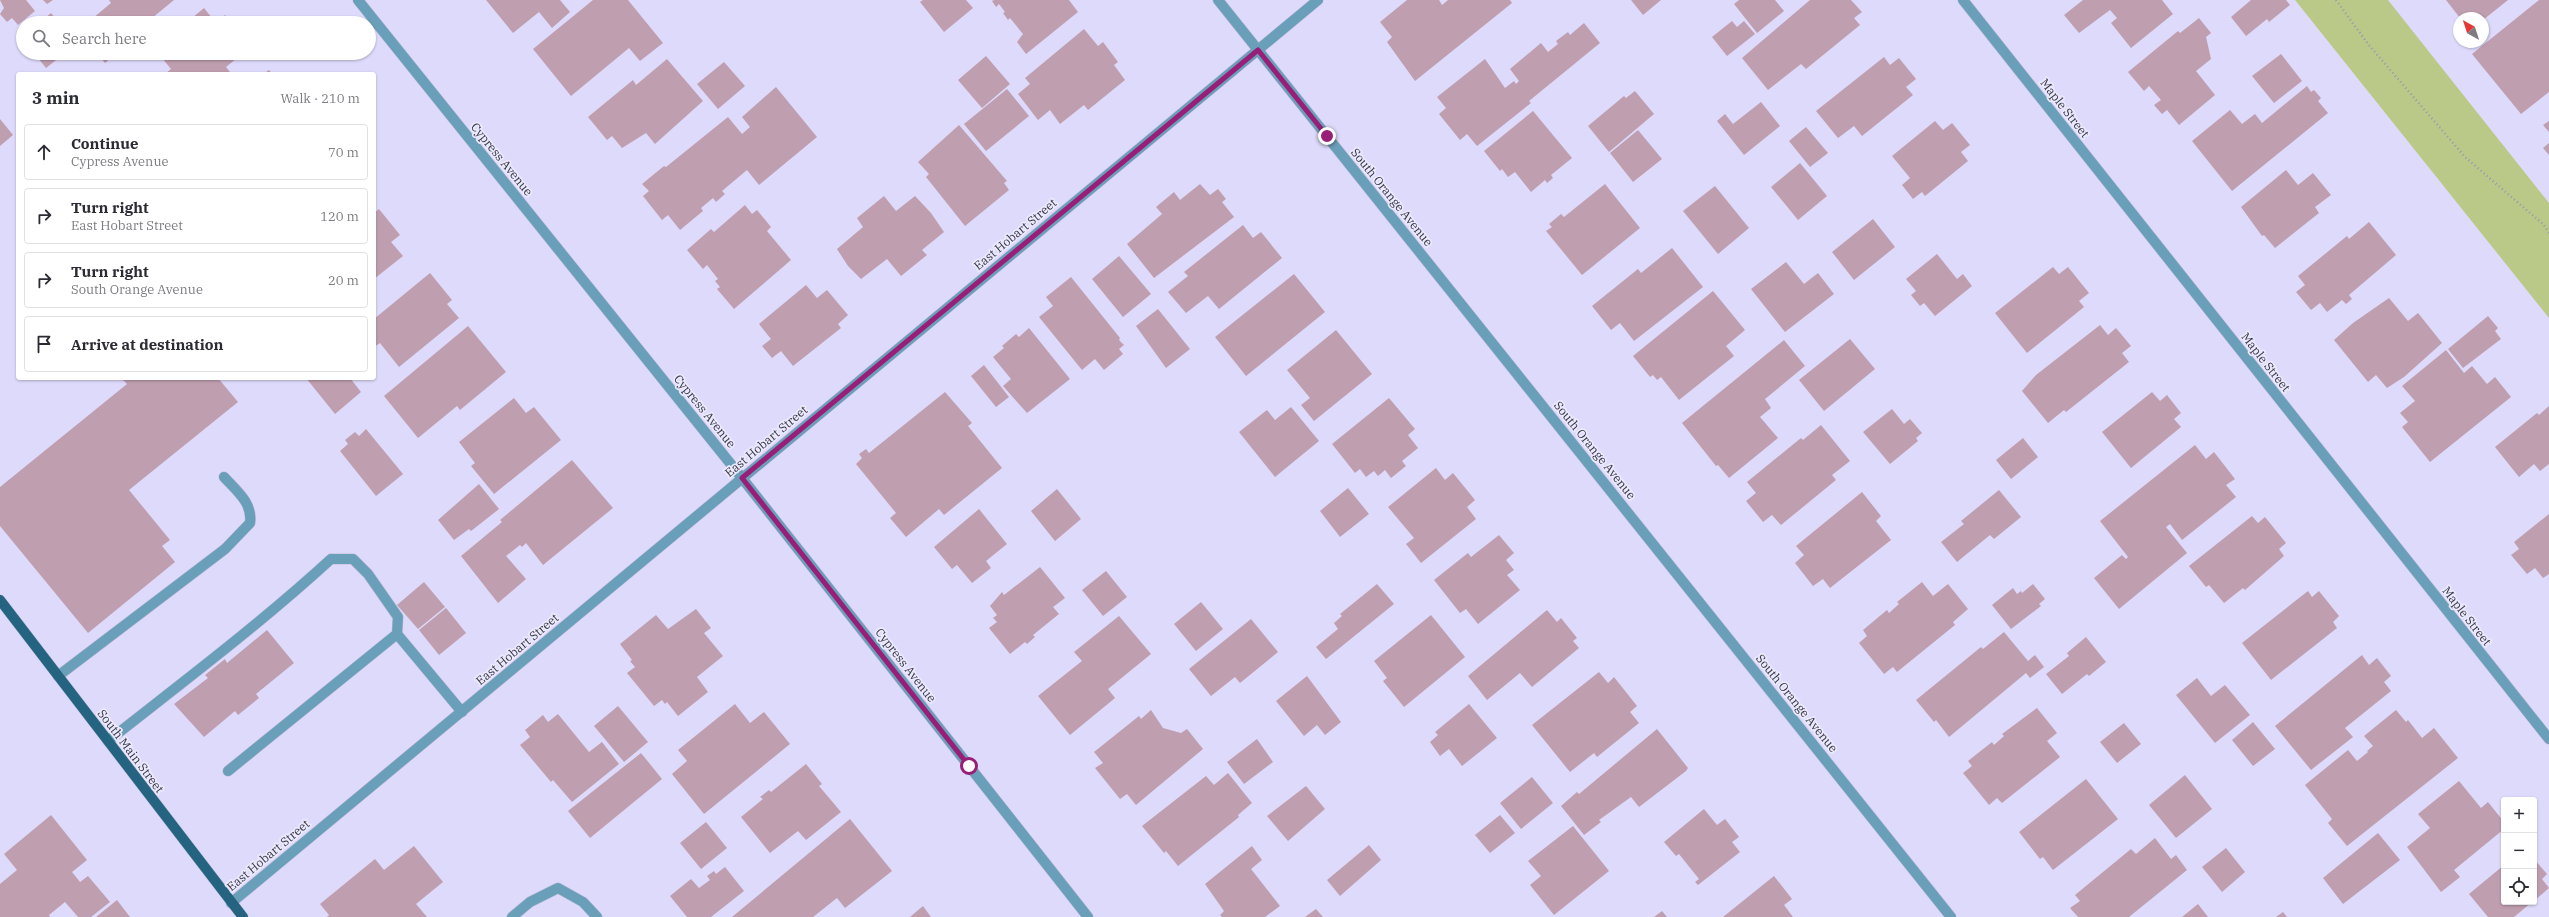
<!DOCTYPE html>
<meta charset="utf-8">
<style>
:root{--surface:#fff;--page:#f2f2f3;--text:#2b2b33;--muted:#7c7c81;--line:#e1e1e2}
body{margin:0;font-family:"IBM Plex Serif",serif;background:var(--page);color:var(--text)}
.controls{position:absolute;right:12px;bottom:12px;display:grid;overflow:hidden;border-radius:4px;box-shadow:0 1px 3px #0004}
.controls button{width:36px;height:36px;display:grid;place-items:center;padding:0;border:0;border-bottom:1px solid var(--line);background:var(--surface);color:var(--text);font:20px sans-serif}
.compass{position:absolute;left:2453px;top:12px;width:36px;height:36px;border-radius:50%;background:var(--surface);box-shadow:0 1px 3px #0004;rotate:321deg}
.stop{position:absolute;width:12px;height:12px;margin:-9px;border:3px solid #981e78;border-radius:50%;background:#fff}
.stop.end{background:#981e78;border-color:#fff;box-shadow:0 1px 4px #0008}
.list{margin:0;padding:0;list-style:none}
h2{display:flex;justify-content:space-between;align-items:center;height:52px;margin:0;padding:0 16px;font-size:17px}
h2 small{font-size:13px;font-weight:400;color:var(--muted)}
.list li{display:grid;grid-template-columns:26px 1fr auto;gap:12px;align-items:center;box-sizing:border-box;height:56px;margin:0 8px 8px;padding:0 8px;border:1px solid var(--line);border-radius:4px}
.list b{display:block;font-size:15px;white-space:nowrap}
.list p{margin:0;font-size:13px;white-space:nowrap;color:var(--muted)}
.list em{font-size:13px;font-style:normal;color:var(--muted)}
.icon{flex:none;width:22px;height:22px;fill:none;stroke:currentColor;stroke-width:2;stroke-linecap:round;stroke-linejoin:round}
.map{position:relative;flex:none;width:2549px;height:917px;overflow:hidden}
.search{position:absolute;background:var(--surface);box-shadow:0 1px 3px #0004;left:16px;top:16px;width:360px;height:44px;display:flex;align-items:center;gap:10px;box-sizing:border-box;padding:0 14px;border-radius:22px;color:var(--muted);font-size:15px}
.panel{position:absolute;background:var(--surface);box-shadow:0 1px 3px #0004;left:16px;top:72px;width:360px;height:308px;border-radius:4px}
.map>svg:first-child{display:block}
.green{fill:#bbc988}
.building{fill:#bf9eb0}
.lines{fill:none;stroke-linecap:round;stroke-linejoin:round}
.service-casing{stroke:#bdb9d6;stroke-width:11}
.minor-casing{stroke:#bdb9d6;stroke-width:11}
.tertiary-casing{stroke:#bdb9d6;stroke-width:11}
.primary-casing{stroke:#bdb9d6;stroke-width:11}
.path{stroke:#9996af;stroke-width:2.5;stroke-dasharray:1 3;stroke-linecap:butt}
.service{stroke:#6a9fba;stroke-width:10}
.minor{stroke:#6a9fba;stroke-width:10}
.tertiary{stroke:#6a9fba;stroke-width:10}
.primary{stroke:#246481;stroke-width:10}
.route{stroke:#981e78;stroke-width:5}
.labels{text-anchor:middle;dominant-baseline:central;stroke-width:3.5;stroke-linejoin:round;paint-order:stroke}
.street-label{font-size:12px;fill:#373643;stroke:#ebe9fd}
</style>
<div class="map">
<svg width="2549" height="917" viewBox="0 0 2549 917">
<rect width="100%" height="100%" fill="#dedafb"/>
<path class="green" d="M2295,0H2388L2549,203V318Z"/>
<path class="building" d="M0,0H26L35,11L18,25L12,18L7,22L0,14L4,8Z
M43,0H53L47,4Z
M109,0H174L146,23H87L111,3Z
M486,0H560L570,12L552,28L539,12L513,33Z
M593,0H628L663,43L640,61L629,48L571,96L533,49Z
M923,0H966L973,8L944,32L920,2Z
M994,0H1069L1078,12L1026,54L1017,42L1023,34L1010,18L1008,20L1003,13L1005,12L999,4L996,7L992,1Z
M1407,0H1439L1442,5L1448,0H1510L1512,3L1415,81L1387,42L1392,37L1380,22Z
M1631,0H1661L1643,15Z
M1739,0H1775L1784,11L1757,33L1734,4Z
M1810,0H1851L1862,12L1854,18L1860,25L1806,69L1801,64L1768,90L1742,58Z
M2083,0H2162L2173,14L2131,48L2111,23L2117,18L2110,10L2079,33L2064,15Z
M2251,0H2286L2290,5L2269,22L2267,19L2246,36L2231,17Z
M2446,0H2508L2483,20L2460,18Z
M2539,0H2549V92L2521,114L2472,54Z
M204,8L216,23L225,15L231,23H186Z
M51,13L59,23H39Z
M2199,18L2211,33L2206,37L2211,59L2196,71L2215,95L2179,125L2167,110L2162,114L2154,105L2161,100L2149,86L2144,91L2128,72L2178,31L2180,33Z
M1732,21L1737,27L1744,21L1755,34L1727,56L1712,37Z
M1584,23L1600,43L1529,101L1531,103L1477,146L1467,134L1460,140L1439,114L1446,108L1437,97L1485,59L1505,88L1514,81L1516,84L1519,81L1510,69L1541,43L1548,52L1558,44L1556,41L1568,32L1570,35Z
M1084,29L1098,46L1103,42L1118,62L1114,65L1125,80L1088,110L1084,105L1060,124L1050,110L1038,120L1018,94L1030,84L1025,78Z
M34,53H65L46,68Z
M97,53H117L105,63Z
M158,53H241L242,54L226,67L230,72L227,74H165L171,69Z
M2281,54L2302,81L2274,103L2252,76Z
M986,56L1010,84L982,108L958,80Z
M1884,57L1890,65L1899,58L1916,79L1906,87L1913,95L1862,136L1854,126L1838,138L1816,111Z
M667,59L703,101L655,144L646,133L622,148L612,136L607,140L588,117L633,80L636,85Z
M724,62L745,86L718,109L697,84Z
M269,70L272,74H263Z
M2307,86L2311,92L2314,90L2321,98L2318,101L2328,113L2232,191L2192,141L2230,110L2242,124L2255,114L2262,123Z
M776,87L817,137L759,185L747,170L722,191L725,194L716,202L713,198L701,208L703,211L680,230L668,215L662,220L643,196L649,191L642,184L664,166L666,167L728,117L742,134L750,127L742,117Z
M1007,89L1029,116L986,151L964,124Z
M1635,91L1654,114L1609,152L1588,126L1624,96L1626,98Z
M1761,102L1780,126L1744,155L1717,121L1725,114L1733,124Z
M1533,111L1572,158L1551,175L1553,178L1547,183L1545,180L1531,192L1515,172L1508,177L1502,169L1500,171L1484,151Z
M0,119L13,135L0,146Z
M1935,121L1943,130L1952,123L1970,145L1961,152L1968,161L1925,196L1922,192L1913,199L1902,185L1910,178L1892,156Z
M2549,121V132L2543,125Z
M959,125L1007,181L1004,183L1009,190L965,226L926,177L929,174L918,162Z
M1806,127L1828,153L1810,167L1789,141Z
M1638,130L1662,159L1633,182L1610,153Z
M2549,143V155L2543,148Z
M1800,163L1827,196L1798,220L1771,187Z
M2286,170L2298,185L2313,173L2331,195L2315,207L2319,213L2275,248L2264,235L2262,236L2241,207Z
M1200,184L1210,195L1218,189L1226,199L1222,202L1234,217L1154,278L1127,244L1162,214L1156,207L1174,192L1180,200Z
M1605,184L1640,228L1582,275L1546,231L1552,227L1549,224L1561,214L1564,217Z
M1715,186L1749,228L1718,254L1683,211Z
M884,196L896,211L915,196L931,213L944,232L922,250L927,255L901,276L887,259L861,279L848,266L837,249L863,227L857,218Z
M745,205L752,214L757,210L771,227L767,231L791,260L734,309L717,289L720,287L715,281L718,279L707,265L703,269L687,250L711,229L714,232Z
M379,209L400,235L391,242L403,256L374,279V213Z
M1873,219L1895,247L1854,280L1832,252Z
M2369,222L2396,255L2349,295L2352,299L2346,304L2342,300L2327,312L2320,303L2311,310L2296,292L2305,285L2298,276L2347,236L2349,239Z
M1243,225L1253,238L1261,232L1282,258L1219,309L1208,296L1186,313L1168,292L1188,276L1184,272Z
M1672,248L1703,287L1634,341L1620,323L1611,330L1592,306L1638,269L1641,273Z
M1937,254L1957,279L1963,274L1972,286L1935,316L1924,303L1920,306L1911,295L1916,291L1906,279Z
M1119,256L1151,294L1123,317L1092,279Z
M1786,262L1804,284L1818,273L1834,294L1785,332L1751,289Z
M2053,267L2059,274L2068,267L2089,293L2079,301L2084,307L2027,353L1995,313Z
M430,273L452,300L447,304L459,318L399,367L380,343L374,347V319Z
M1294,274L1325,312L1246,376L1215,337Z
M1071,277L1120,338L1119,340L1124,345L1119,349L1123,354L1104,370L1095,359L1082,370L1039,317L1053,306L1046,297Z
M806,285L817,298L827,290L848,315L838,324L841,328L793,366L781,351L772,358L762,346L771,339L759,324Z
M1713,291L1745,330L1726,346L1734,356L1679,400L1661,377L1657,380L1653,375L1650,377L1633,356Z
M2389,298L2408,321L2418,313L2442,343L2404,377L2387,388L2376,375L2368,382L2334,340L2353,323Z
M1158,309L1190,349L1166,368L1136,326Z
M2488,316L2498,328L2495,331L2501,339L2463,368L2448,349Z
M2100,325L2108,335L2116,328L2131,346L2122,353L2129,362L2066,412L2064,410L2048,423L2022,391L2036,375Z
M468,326L506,372L460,410L457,406L418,438L384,396Z
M1029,328L1070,379L1027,413L1003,386L1011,379L993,357L1004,348L1002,346L1016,334L1019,337Z
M1336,330L1372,374L1314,421L1301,405L1310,398L1287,370Z
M1850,339L1875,369L1824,411L1799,380Z
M1784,340L1805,366L1765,399L1771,408L1760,417L1778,438L1729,478L1718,465L1716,466L1682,423Z
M2446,350L2464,373L2472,366L2487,384L2495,377L2511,397L2430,462L2402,427L2408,422L2400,413L2415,401L2402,386Z
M984,365L1009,397L996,407L971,376Z
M126,378H218L238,402L129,490L170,540L162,546L175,562L88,633L0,526V487L127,384L123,380Z
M306,378H350L361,392L335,414Z
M945,392L972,423L968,426L1002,468L944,515L939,509L906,537L890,518L896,513L856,464L862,458L859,454L866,449L869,453Z
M2152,392L2160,401L2167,395L2181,413L2174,419L2181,427L2131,468L2102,432Z
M514,398L526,413L534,407L561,440L494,494L471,466L475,463L459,442Z
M1389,398L1415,429L1408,435L1418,448L1402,461L1406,466L1391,478L1385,470L1378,476L1374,471L1366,477L1360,469L1355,473L1332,444Z
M2549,406V464L2540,471L2534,464L2519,477L2495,447L2537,413L2539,415Z
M1291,407L1319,441L1275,477L1239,432L1267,410L1275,420Z
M1892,409L1904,424L1910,419L1922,433L1916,438L1918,441L1890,464L1863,432Z
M1821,425L1850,461L1832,475L1836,480L1781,525L1772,515L1763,522L1746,501L1756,493L1747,482L1801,438L1803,440Z
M366,429L403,474L376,496L340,451L348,444L345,440L355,432L359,436Z
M2023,438L2038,457L2011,479L1996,460Z
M2195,445L2206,459L2214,452L2235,479L2226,485L2236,497L2182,540L2170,524L2166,527L2187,553L2119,609L2094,578L2122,555L2126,559L2128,557L2100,521Z
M572,460L613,508L543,565L526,543L522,547L520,545L506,556L526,579L498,603L461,556L502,522L500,520Z
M1436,468L1445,480L1453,473L1475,500L1467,507L1476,519L1421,563L1406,544L1414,538L1388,507Z
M479,484L499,509L471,531L469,529L454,540L438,520Z
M1348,488L1369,514L1340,537L1320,511Z
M1057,489L1081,519L1055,541L1031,511Z
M1999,490L2021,517L1994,539L1990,535L1957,562L1941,542L1964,524L1961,521Z
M1862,492L1881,516L1876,521L1891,540L1830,588L1823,579L1813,586L1795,563L1804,555L1796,546Z
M979,509L1007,544L986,561L991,568L972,583L957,565L952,569L934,547Z
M2549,514V574L2543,578L2535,568L2527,574L2511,555L2519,549L2514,542Z
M2252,516L2258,523L2265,517L2286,543L2279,549L2284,556L2245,590L2243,588L2224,603L2209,585L2206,587L2189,566Z
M1499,535L1514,553L1506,560L1514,570L1507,575L1520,590L1478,624L1466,609L1460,613L1434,580L1468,553L1471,557Z
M1040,567L1065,598L1053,607L1059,614L1033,635L1035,637L1027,644L1025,642L1010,654L989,628L997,622L993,618L997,615L990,606L1002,592L1004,595Z
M1106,571L1127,597L1103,616L1082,590Z
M424,582L445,607L418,629L397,605Z
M1922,582L1933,596L1948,584L1968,609L1953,622L1955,625L1897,672L1893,667L1884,674L1859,643L1867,636L1863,630L1887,610L1889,613L1899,604L1897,602Z
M1377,584L1394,604L1326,659L1316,647L1338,629L1334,623L1342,616L1340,614Z
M2033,584L2045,599L2039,604L2041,606L2011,629L1992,605L2013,588L2017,594L2021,591L2022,593Z
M2308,591L2312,597L2319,591L2339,616L2333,622L2337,628L2271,680L2242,643Z
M1201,602L1223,629L1196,651L1174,624Z
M446,608L466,633L439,655L419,630Z
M696,609L711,628L704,633L723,656L697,677L708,692L678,716L667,702L665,704L662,700L654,706L627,673L635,667L630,661L632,660L620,644L656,615L668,629Z
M1547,610L1557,622L1561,618L1577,638L1573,641L1579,648L1532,687L1520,673L1487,700L1468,676Z
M1431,615L1465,657L1404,707L1383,681L1387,678L1374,661Z
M1119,616L1151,654L1108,689L1115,698L1070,735L1038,696L1082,661L1074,652Z
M1251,619L1278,652L1240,683L1235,677L1211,696L1189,669Z
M267,630L294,663L256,694L259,698L238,715L235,711L204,737L174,704L208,678L205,675L225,659L227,663Z
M2004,632L2028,661L2035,655L2044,667L2030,678L2026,673L1949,737L1936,720L1934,722L1916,700L1981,647L1983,649Z
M2086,637L2106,662L2089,676L2087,674L2062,694L2046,674L2069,656L2067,653Z
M2362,655L2369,665L2377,658L2391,676L2384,682L2391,691L2345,728L2353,737L2311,770L2275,726Z
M1599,672L1608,683L1614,677L1637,706L1630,712L1639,723L1597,757L1594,753L1570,772L1532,725Z
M1307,676L1341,722L1325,735L1317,725L1304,736L1276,701Z
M2197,678L2211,696L2225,685L2250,715L2215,743L2176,695Z
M735,704L750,723L764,712L790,744L704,814L672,774L687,761L678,750Z
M1469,704L1497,738L1462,766L1449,749L1440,756L1430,742L1438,735L1435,732Z
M618,706L648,742L624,762L594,726Z
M2037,708L2057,733L2047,741L2060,757L2002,803L1997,798L1989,805L1963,773L1972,766L1968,761L1992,742L1994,745L2004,736L2002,734Z
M1151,710L1163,728L1181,733L1187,729L1203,749L1136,805L1127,794L1120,799L1095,768L1103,763L1094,752L1139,716L1141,719Z
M2396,710L2406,722L2408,720L2422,738L2434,728L2458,758L2347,846L2328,823L2332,819L2305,785L2348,750L2357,761L2368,752L2367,751L2373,746L2364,736Z
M558,714L589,752L602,742L619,764L572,802L553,780L551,782L520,745L530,737L525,730L543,715L548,722Z
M2253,722L2275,749L2253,766L2232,740Z
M2124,723L2141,744L2117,763L2100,742Z
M1657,729L1688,768L1686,771L1639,807L1631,797L1599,820L1601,822L1584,835L1561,806L1577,792L1579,794Z
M1257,739L1273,762L1244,784L1227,762Z
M641,753L662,779L590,838L568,811Z
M806,764L822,784L819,786L841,812L806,840L798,831L770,853L741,817L763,799L760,797L769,790L771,792Z
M1228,773L1252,803L1238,815L1239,817L1178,866L1166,851L1164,853L1142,826L1206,776L1214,785Z
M2185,775L2212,809L2176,838L2149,805Z
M1532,777L1553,803L1521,829L1500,803Z
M2086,779L2118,819L2053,870L2043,857L2040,859L2019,832Z
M2459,781L2481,808L2488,802L2504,822V829L2454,870L2460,877L2441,892L2407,847L2430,828L2418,814Z
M1306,786L1325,809L1288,841L1267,816Z
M1704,809L1717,825L1725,819L1739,837L1732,842L1740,852L1698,885L1695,882L1699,879L1679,854L1676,856L1664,842Z
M51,815L87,860L72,872L80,882L88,876L110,902L91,917H78L65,902L49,915L50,917H0V884L17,870L4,854Z
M1500,815L1515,833L1490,853L1475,835Z
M850,819L892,871L845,908L837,898L813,917H732Z
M706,822L727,848L701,869L680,843Z
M1573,826L1609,871L1554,915L1530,885L1541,876L1528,861Z
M2378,833L2400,860L2343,904L2323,878Z
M2155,838L2171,859L2176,855L2187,870L2129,917H2078L2070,908L2080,901L2075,895L2131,849L2136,854Z
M1369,845L1381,860L1340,896L1327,880Z
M414,846L443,882L416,904L427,917H327L329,915L320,904L375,859L384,870Z
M1252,846L1262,860L1251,869L1280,906L1265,917H1222L1220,915L1224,911L1205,884Z
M2226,848L2245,872L2222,892L2202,867Z
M2534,859L2547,874L2542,879L2549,888L2534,901Z
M2504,865V902H2532L2514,917H2488L2469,894Z
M725,867L744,891L711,917H687L670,896L691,879L699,888L710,880L707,876L714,871L716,874Z
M1774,876L1792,899L1784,905L1793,917H1723Z
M117,900L130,917H96Z
M2198,904L2208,917H2182Z
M923,906L931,917H910Z
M1316,909L1323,917H1305Z
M1662,911L1667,917H1654Z
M2283,912L2287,917H2276Z"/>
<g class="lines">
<g class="service-casing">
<path id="service" d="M58,676L225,549L250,523C253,503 236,490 224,477
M108,741C183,682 260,624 331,559H353L368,574L398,617L397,634L462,712
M228,771L397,634
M512,917L530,902L558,888L583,902L597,917"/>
</g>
<g class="minor-casing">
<path id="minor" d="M1218,0L1951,917
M1963,0L2549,739"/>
</g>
<g class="tertiary-casing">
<path id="tertiary" d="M358,0L742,478L1088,917
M231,903L1318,0"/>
</g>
<g class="primary-casing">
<path id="primary" d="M0,600L243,917"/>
</g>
<path class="path" d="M2336,0L2368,44L2465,157L2544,225L2549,233"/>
<use href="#service" class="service"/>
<use href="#minor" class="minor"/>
<use href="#tertiary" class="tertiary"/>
<use href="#primary" class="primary"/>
</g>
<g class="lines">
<path class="route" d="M969,766L742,478L1258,50L1327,136"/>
</g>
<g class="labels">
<g class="street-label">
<text transform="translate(2065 108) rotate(52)">Maple Street</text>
<text transform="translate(502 159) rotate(51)">Cypress Avenue</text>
<text transform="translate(1392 197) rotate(51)">South Orange Avenue</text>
<text transform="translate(1015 234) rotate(-40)">East Hobart Street</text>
<text transform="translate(2266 362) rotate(52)">Maple Street</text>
<text transform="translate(705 411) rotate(51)">Cypress Avenue</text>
<text transform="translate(766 441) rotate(-40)">East Hobart Street</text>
<text transform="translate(1595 450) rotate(51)">South Orange Avenue</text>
<text transform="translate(2467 616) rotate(52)">Maple Street</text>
<text transform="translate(517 649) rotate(-40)">East Hobart Street</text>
<text transform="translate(906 665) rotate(52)">Cypress Avenue</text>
<text transform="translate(1797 703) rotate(51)">South Orange Avenue</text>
<text transform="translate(131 751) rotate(53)">South Main Street</text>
<text transform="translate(268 855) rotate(-40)">East Hobart Street</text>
</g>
</g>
</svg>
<div class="controls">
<button>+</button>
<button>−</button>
<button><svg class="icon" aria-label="locate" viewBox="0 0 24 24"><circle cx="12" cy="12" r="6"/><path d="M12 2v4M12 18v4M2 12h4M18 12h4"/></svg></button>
</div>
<svg class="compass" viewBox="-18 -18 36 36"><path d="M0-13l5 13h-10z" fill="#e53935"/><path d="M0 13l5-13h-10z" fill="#7c7c81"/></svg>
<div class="stop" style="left:969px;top:766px"></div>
<div class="stop end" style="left:1327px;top:136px"></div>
<div class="search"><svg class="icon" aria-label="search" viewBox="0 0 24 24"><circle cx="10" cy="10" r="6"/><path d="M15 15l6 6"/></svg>Search here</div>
<section class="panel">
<h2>3 min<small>Walk · 210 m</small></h2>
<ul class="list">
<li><svg class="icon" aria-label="ahead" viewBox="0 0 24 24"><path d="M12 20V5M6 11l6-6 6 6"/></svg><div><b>Continue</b><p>Cypress Avenue</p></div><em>70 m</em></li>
<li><svg class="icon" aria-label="right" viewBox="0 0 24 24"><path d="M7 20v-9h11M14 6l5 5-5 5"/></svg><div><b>Turn right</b><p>East Hobart Street</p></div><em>120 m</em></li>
<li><svg class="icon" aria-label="right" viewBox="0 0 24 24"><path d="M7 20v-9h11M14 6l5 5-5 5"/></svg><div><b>Turn right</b><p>South Orange Avenue</p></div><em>20 m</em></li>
<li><svg class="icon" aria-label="arrive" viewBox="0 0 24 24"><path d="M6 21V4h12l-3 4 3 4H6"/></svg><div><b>Arrive at destination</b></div></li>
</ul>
</section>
</div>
